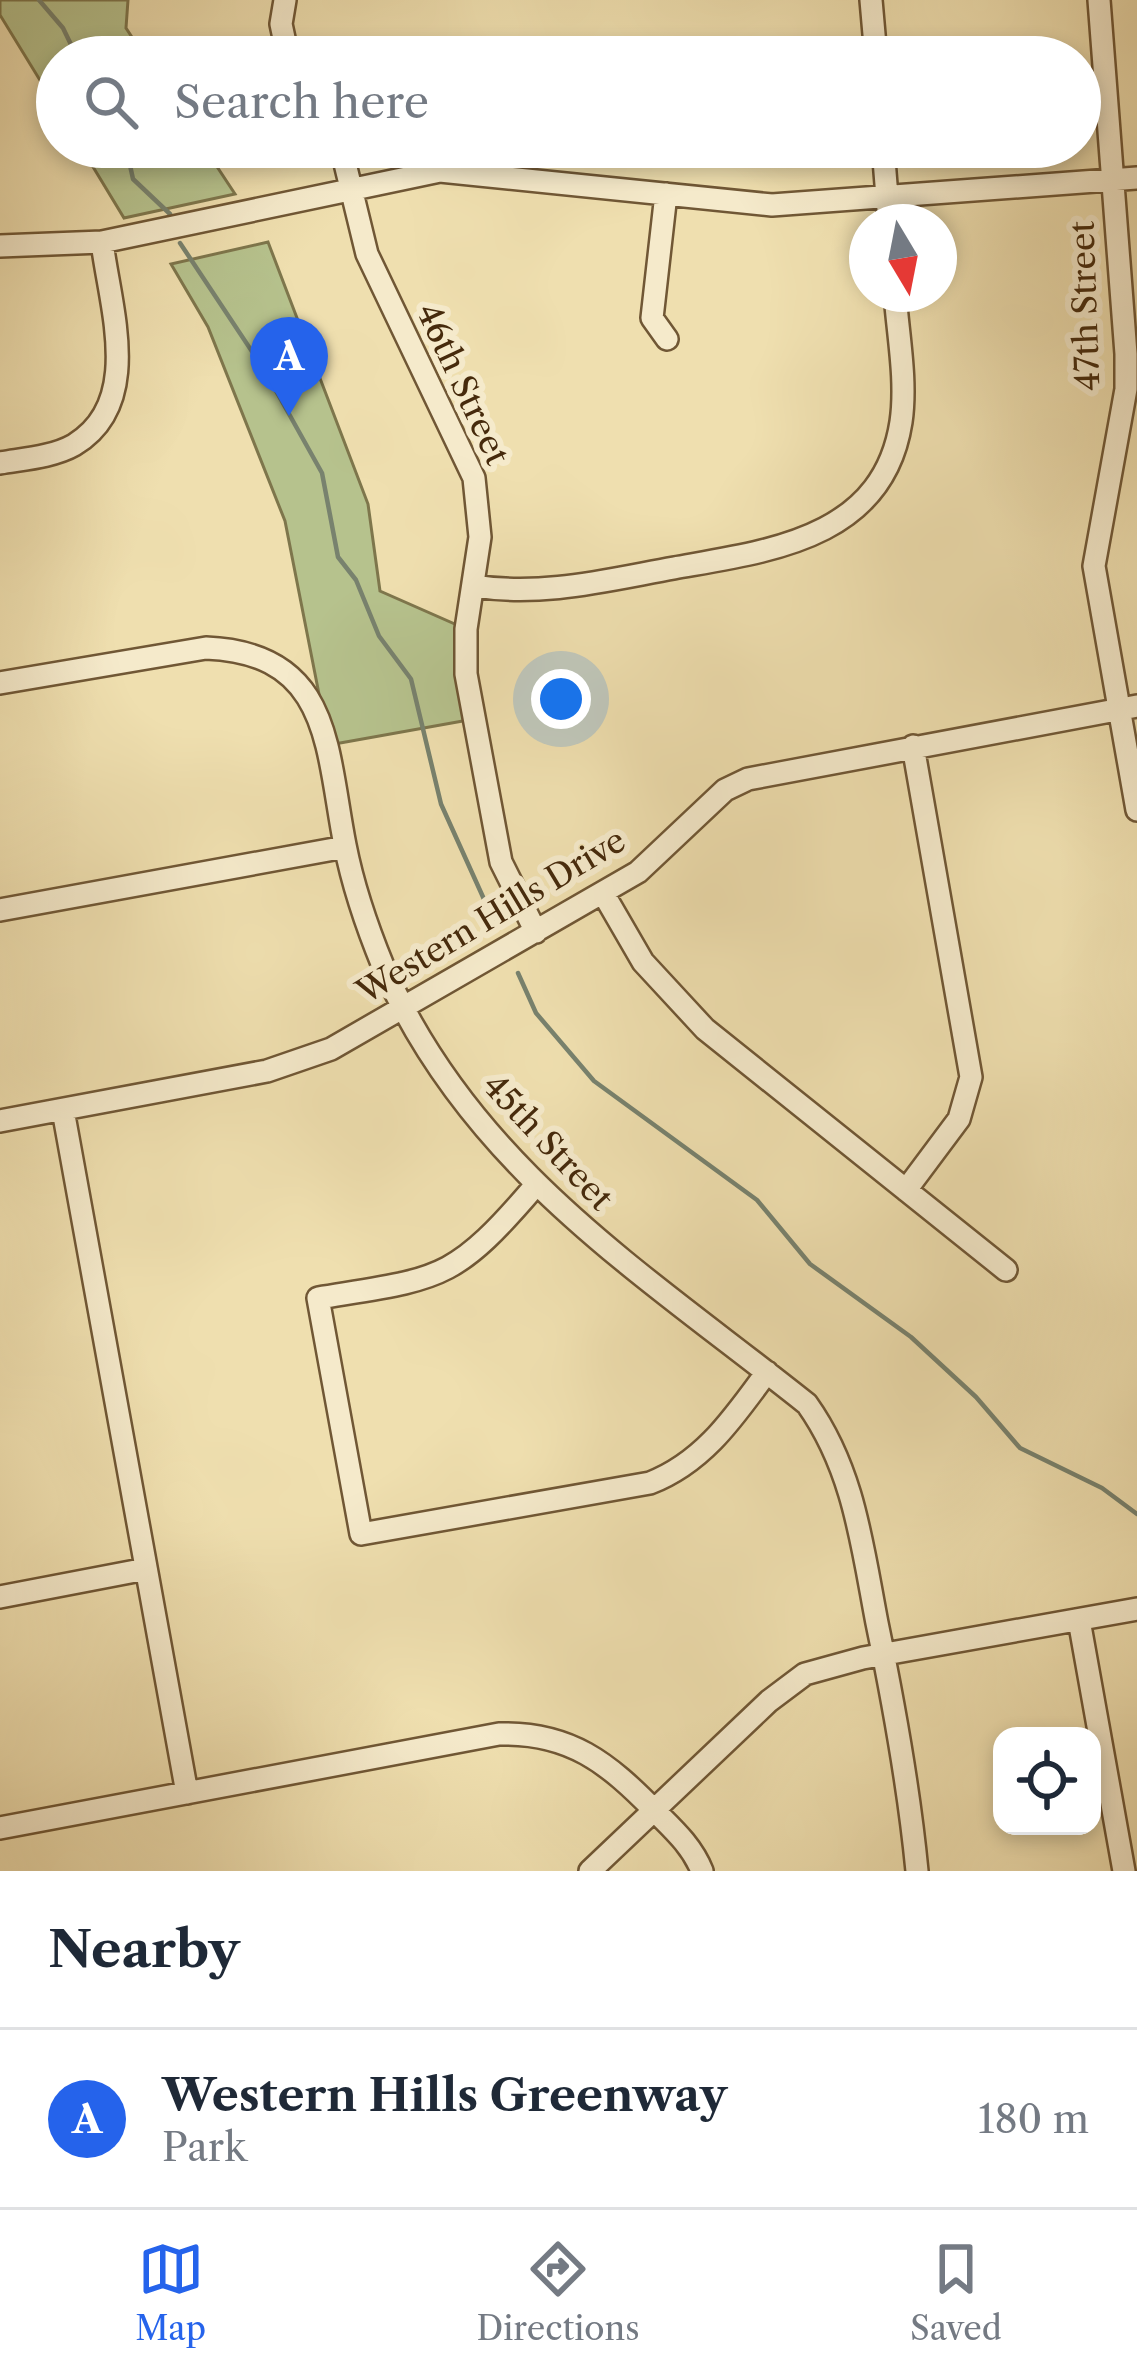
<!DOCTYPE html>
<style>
:root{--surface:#fff;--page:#f2f2f3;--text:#1f2937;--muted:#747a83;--line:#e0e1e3;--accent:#2563eb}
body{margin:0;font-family:"Libre Caslon Text",serif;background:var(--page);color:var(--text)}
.controls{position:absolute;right:36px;bottom:36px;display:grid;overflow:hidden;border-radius:24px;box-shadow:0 6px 18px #0003}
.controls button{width:108px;height:108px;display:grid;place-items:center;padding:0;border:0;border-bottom:3px solid var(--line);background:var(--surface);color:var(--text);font:60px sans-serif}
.compass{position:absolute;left:849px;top:204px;width:108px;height:108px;border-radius:50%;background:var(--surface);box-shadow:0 6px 18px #0003;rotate:170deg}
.you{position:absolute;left:561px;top:699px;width:42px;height:42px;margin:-30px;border:9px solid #fff;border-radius:50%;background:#1a73e8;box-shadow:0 0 0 18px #1a73e833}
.badge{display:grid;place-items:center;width:78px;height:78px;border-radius:50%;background:var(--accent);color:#fff;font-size:39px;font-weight:700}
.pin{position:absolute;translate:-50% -99px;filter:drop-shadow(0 3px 6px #0008)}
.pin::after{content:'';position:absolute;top:63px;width:42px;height:36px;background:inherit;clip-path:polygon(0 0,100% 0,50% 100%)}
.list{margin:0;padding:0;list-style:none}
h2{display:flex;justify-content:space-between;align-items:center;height:156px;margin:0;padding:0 48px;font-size:51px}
h2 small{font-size:39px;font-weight:400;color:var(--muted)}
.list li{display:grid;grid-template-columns:78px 1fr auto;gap:36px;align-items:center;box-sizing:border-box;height:180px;padding:0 48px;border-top:3px solid var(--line)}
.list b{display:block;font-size:45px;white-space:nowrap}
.list p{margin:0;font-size:39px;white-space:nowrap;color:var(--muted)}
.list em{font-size:39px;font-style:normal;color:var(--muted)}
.icon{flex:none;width:66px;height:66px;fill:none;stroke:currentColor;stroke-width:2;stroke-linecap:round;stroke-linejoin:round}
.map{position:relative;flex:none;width:1137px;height:1871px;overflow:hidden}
.search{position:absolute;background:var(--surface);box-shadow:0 6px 18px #0003;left:36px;right:36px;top:36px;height:132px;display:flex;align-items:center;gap:30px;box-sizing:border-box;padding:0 42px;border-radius:66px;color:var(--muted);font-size:45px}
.sheet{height:336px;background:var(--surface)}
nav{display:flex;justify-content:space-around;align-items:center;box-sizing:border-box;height:168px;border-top:3px solid var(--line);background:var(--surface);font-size:33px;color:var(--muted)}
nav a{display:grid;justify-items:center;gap:6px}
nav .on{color:var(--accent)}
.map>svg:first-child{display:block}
.green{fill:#b6c28d;stroke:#7e764c;stroke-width:3}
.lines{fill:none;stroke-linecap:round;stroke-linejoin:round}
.stream{stroke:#78826e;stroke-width:4.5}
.minor-casing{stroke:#705735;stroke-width:26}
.minor{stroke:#f5eacb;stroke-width:21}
.labels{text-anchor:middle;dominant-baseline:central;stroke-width:12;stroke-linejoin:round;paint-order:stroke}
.street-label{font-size:33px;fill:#462a0c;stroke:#f5eacb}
</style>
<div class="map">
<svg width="1137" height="1871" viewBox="0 0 1137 1871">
<rect width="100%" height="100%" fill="#efdfaf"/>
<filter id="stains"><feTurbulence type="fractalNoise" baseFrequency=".00167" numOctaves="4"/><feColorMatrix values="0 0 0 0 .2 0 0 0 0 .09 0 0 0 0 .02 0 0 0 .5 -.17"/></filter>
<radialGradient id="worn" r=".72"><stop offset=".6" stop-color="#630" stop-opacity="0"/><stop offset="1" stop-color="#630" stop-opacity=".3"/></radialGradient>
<path class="green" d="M0,0H128L126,28L145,57H57V108L0,15Z
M81,147H204L235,194L124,218Z
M268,242L368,504L380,591L466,629L474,719L329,745L285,521L208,327L171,264Z"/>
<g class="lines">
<path class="stream" d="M39,0L63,28L77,57
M126,147L133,179L170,214
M180,243L265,371L322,473L338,557L356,580L379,636L411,679L441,804L497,928
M518,973L536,1013L594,1081L757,1200L810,1264L911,1337L976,1397L1020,1448L1102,1488L1137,1514"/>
<g class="minor-casing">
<path id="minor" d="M285,0L281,24L288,57
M871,0L876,57
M1099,0L1126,354V389L1094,566L1137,810
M341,147L367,254L474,478L480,537L466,629V674L501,862L536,932
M883,147L889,222
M666,194L652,318L667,339
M0,246L102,242L440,171L772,205L1137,178
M0,463C23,459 53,457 74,445C144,403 110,307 102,242
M474,586C542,597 607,580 674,568C769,551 883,539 901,422C907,381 898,335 895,294
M0,683L206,648C332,653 326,749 345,845C353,886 367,927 383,966C470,1167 643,1273 807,1404C854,1470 862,1545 877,1623C894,1705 909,1788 917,1871
M603,893L643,962L705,1029L1006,1270
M0,910L345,847
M63,1110L187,1793
M0,1121L267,1071L331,1049L638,872L725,790L748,779L1137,706
M535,1186C452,1283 440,1278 318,1298L361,1534L650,1483C704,1462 734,1417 767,1372
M906,1190L959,1119L971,1077L913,746
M0,1597L146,1569
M1079,1620L1124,1871
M0,1828L499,1734C570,1732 608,1763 655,1811C674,1830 692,1846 702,1871
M590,1871L769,1701L805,1674L863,1658L1137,1609"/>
</g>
<use href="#minor" class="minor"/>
</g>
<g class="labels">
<g class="street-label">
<text transform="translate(1085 306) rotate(-92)">47th Street</text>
<text transform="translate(463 384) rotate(65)">46th Street</text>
<text transform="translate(491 916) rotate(-31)">Western Hills Drive</text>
<text transform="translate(548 1142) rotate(47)">45th Street</text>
</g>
</g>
<rect width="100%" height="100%" filter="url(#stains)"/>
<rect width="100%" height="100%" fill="url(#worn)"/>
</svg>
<div class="controls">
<button><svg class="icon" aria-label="locate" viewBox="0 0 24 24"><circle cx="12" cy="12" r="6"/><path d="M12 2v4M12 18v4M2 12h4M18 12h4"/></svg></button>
</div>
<svg class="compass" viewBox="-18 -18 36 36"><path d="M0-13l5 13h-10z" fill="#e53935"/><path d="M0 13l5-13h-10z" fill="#747a83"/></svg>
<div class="you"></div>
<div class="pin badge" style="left:289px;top:416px">A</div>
<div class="search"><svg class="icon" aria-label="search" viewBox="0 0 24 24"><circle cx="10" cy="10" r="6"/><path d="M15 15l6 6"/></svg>Search here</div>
</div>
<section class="sheet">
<h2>Nearby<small></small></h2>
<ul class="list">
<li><span class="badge">A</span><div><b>Western Hills Greenway</b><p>Park</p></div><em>180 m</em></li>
</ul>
</section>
<nav>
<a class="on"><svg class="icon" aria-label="map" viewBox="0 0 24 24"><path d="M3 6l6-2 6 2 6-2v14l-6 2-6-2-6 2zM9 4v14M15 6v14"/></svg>Map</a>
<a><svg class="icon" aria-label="directions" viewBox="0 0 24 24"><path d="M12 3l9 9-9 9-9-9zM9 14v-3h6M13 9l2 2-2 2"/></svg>Directions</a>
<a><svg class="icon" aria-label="saved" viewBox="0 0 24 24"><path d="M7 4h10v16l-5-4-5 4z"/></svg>Saved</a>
</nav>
